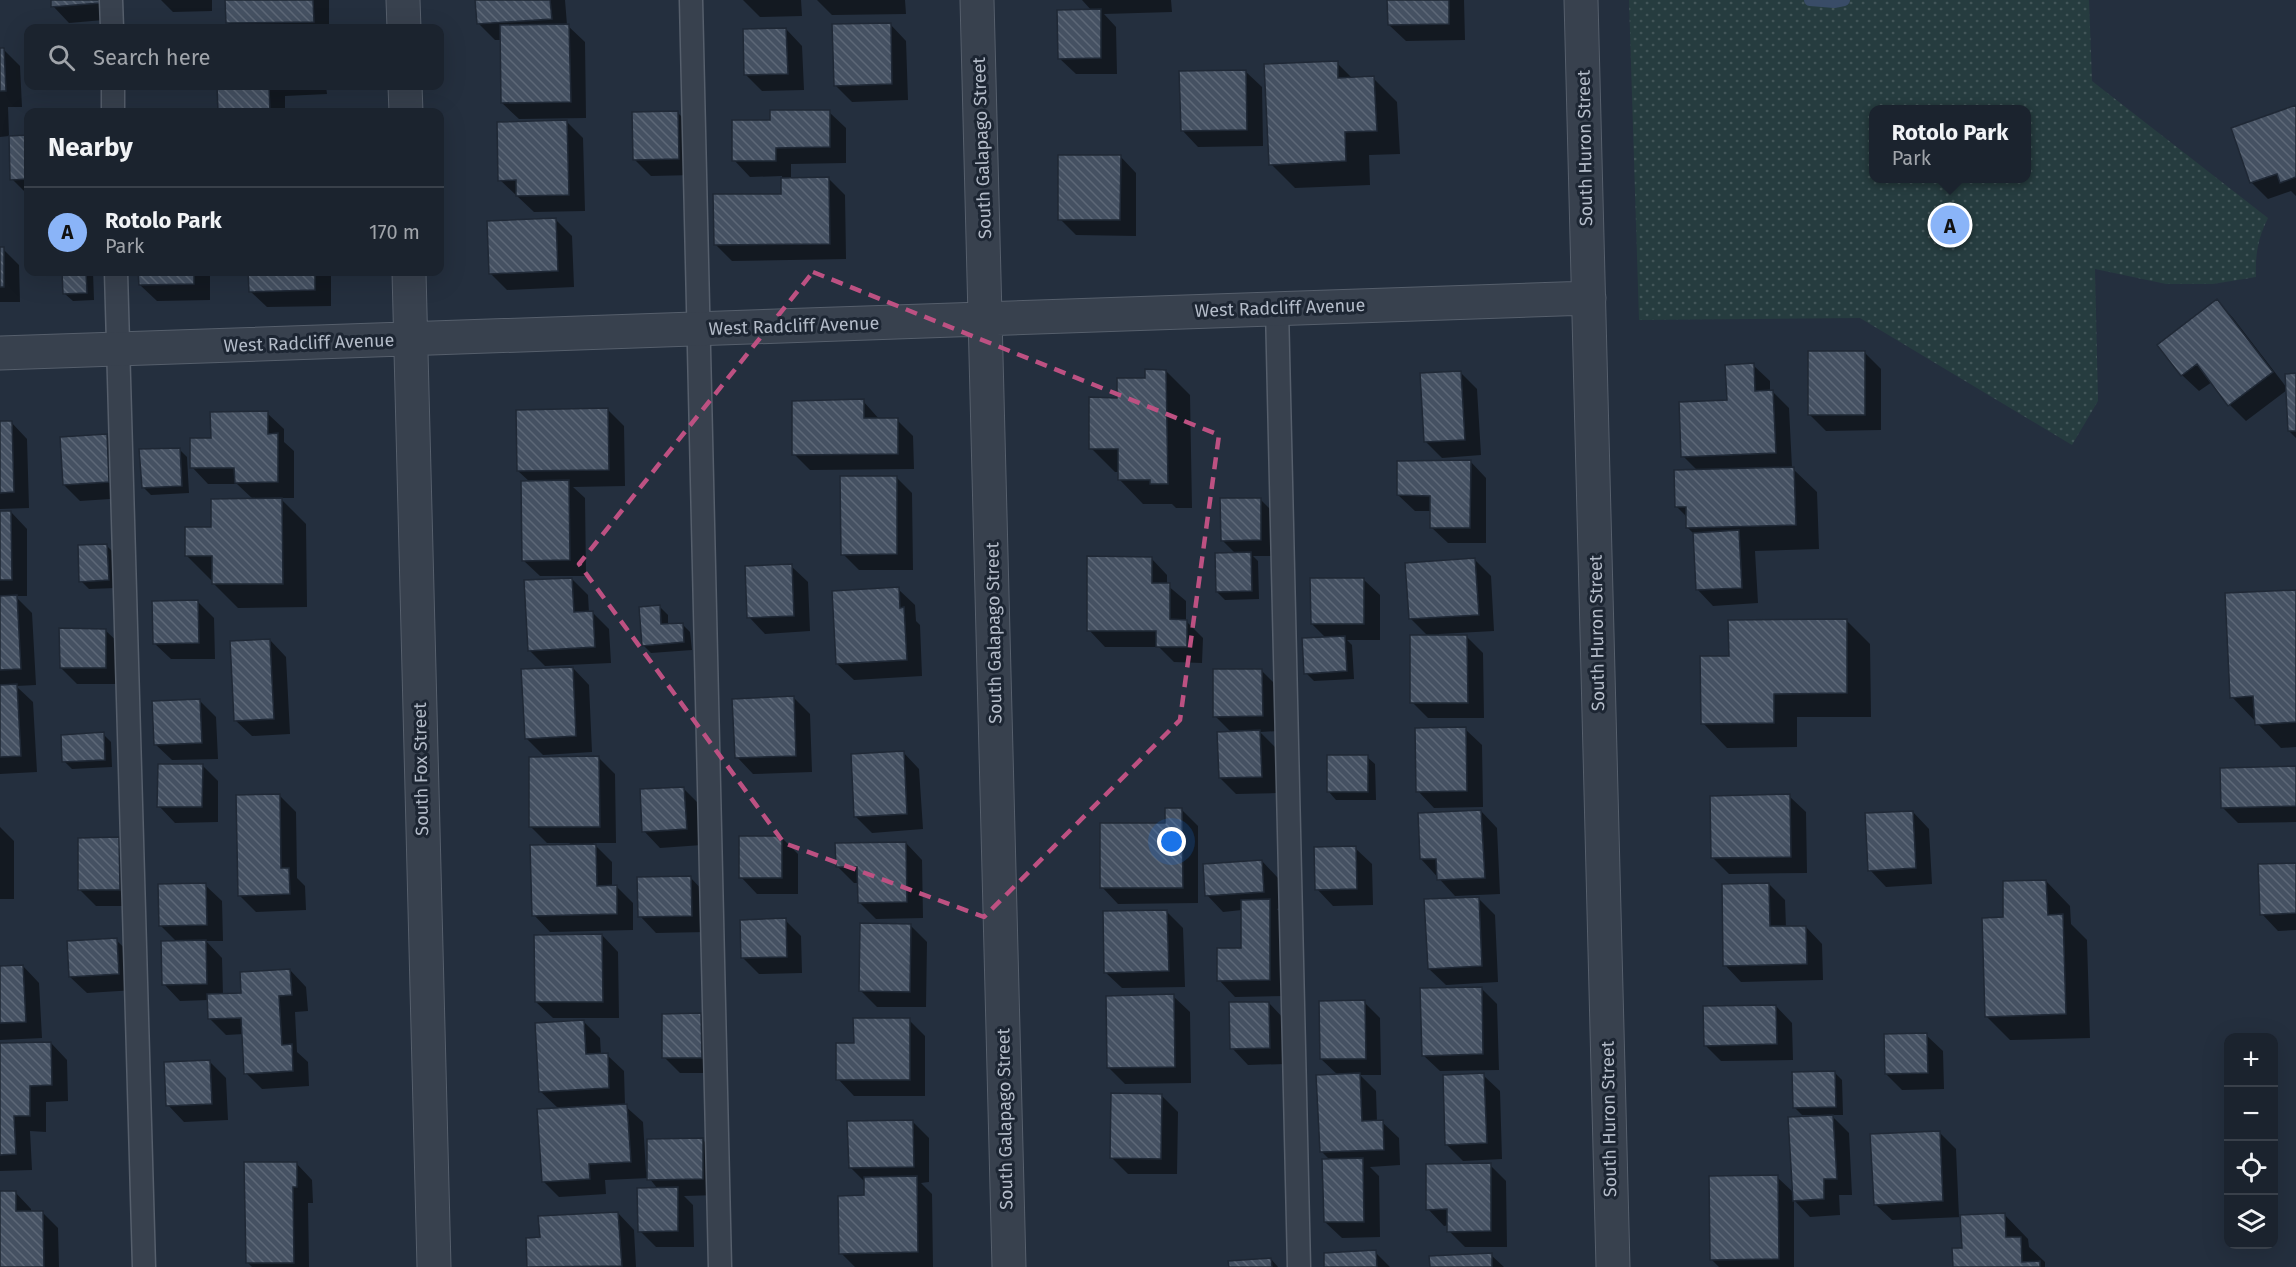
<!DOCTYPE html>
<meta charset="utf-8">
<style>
:root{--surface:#1b232e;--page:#242b36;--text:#f1f3f6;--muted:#a0a4aa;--line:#39404a;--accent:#8ab4f8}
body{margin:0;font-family:"Fira Sans",sans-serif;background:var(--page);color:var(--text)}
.controls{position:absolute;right:18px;bottom:18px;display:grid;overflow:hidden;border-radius:12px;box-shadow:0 6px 24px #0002}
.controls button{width:54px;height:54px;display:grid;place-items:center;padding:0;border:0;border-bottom:2px solid var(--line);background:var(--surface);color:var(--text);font:30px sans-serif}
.you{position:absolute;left:1172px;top:842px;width:21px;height:21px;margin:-15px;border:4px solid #fff;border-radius:50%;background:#1a73e8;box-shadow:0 0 0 9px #1a73e833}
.badge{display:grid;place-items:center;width:39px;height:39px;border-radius:50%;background:var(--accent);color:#111;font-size:20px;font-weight:700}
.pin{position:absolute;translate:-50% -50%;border:3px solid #fff;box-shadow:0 2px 6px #0006}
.popup{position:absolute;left:1869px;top:105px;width:162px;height:78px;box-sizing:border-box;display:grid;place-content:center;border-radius:12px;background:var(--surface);filter:drop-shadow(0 2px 4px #0005);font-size:20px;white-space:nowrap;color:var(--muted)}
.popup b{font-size:22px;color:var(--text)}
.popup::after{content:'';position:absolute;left:50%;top:100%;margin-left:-12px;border:12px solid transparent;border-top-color:var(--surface)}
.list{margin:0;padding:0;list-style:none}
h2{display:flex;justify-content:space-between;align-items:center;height:78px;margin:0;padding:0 24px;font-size:26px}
h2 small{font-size:20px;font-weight:400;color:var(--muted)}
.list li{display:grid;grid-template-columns:39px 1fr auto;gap:18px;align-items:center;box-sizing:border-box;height:90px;padding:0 24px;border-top:2px solid var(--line)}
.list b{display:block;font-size:22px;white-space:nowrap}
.list p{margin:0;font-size:20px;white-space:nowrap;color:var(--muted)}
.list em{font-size:20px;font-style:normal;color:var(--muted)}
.icon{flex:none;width:33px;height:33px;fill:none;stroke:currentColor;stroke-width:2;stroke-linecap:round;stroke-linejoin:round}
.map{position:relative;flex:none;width:2296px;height:1267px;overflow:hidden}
.search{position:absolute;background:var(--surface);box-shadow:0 6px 24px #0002;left:24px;top:24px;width:420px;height:66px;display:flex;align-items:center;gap:15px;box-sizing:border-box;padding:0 21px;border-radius:12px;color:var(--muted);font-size:22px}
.panel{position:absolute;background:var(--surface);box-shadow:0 6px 24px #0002;left:24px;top:108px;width:420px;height:168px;border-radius:12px}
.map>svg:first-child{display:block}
.green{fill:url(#green-dots);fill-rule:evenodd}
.shadow{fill:#0007}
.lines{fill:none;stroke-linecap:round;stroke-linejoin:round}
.stream{stroke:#394c67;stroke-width:12}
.building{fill:url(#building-back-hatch);stroke:#1f2835;stroke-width:1.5}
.service-casing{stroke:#565f6c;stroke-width:25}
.minor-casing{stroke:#565f6c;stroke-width:35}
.service{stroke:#38414e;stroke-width:22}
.minor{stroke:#38414e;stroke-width:33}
.marked{fill:none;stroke:#bd5182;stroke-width:4.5;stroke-dasharray:12 8;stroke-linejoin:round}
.labels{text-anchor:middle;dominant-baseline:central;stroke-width:6;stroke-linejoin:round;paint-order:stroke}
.street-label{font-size:18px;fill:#b4bcc9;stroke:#1d2633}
</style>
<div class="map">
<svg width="2296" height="1267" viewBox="0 0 2296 1267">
<defs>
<pattern id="green-dots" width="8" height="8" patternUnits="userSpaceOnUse" patternTransform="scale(1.5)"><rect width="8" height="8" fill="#263c3f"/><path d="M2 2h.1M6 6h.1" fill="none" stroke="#435659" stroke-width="1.8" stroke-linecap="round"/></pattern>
<pattern id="building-back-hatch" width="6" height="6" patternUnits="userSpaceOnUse" patternTransform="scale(1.5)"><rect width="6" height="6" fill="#455162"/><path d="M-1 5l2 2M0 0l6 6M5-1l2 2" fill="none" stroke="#5d6877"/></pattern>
</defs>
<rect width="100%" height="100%" fill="#242f3e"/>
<path class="green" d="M1629,0H2089L2092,81L2268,218C2258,238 2255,255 2256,277L2213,284H2166L2095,269L2098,401L2072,445L1860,318L1639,320ZM1874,110H2026V178H1874Z"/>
<path class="shadow" d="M52,0H114L115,19L69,23L53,6Z
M161,0H212V11L173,12Z
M227,0H329V28H233L227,22Z
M477,0H565L567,25L585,42L586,118L519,119L502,103V40H495L479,24Z
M743,0H801L802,16L760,17Z
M817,0H905L906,14L832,15Z
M1082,0H1171L1172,12L1104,14L1116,27L1117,74H1076L1059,58L1092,11Z
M1389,0H1464L1465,40L1406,41L1389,25Z
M890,24L906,41L908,100L852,102L835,85Z
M786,29L802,46L804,90L762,91L746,75Z
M3,49L20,66L22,107H8L9,136L0,137V50Z
M1337,63L1353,79L1373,78L1397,102L1400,154L1369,155L1370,185L1295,188L1271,164Z
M1245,71L1262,87L1263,146L1198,147L1182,130Z
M218,86H326L327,94L285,96V112H220Z
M2296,107V196L2291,191L2268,199L2251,182Z
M829,112L846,128V163L791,164V179L828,178L845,195L846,259L732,261L715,244L783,195L782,176L750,177L734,160L772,122Z
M678,113L694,129L695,175L651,176L634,159Z
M567,122L583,138L585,211L534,212L500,180Z
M10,137H28V195L12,179Z
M1120,156L1136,173V236L1076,235L1060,219Z
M555,219L572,236L574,287L507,290L491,274Z
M0,249H3L19,265L20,302H0Z
M63,272H93L94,300L73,301L65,294Z
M140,272H210V300L157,301L140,285Z
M250,272H331V306L267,307L250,291Z
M2217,301L2233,318L2287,388L2296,374V438L2289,431L2287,390L2246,421L2230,405L2212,382L2199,391L2182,375Z
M1864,352L1881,369V430L1826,431L1810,415Z
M1753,365L1770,381V392H1773L1789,408L1792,468L1817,492L1819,549L1755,551L1758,603L1713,606L1697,589L1694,534L1688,528V518L1676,506L1698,471L1683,456L1728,402Z
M1166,371L1190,395L1192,508H1176L1172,504H1143L1119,479V472H1115L1091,448L1118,399L1146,380Z
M1460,372L1477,389L1481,455L1442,458L1426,442Z
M863,401L880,420H897L913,436L914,469L810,470L794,454Z
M608,410L624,426L625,486L573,487L585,498L586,576H540L523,560L530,482L518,471Z
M267,413L284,429V442L294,451V498H280L306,524L307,607L238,608L214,584V580H211L187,556L213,529L254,500L237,484H208L192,467L212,439Z
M11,422L27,439L29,508L0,509V423Z
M106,435L122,452L125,498L80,501L64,485Z
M179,449L187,457L189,493L151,495L143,487Z
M1470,461L1486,478V543H1448L1431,527V511H1415L1398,495Z
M896,477L912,493L913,570H859L843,554Z
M1260,499L1276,515L1277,556H1253L1258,561L1259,599L1225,600L1217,592L1236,554L1222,540Z
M11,512L27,529V596H15L32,613L36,685L16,686L33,702L37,772L0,774V513Z
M106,545L114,553L116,588L89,589L81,581Z
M1151,558L1167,575V585L1186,601V621L1203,638L1202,663L1174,662L1159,647H1105L1089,630Z
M1474,559L1491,576L1494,631L1439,634V637H1467L1483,653L1484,718H1428L1412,702L1429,637L1410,618Z
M791,566L808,582L810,631L765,634L749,617Z
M572,579L588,595L589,613L592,612L609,629L611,663L545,666L529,650Z
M1363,579L1380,595V640H1347L1352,645L1354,679L1314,681L1306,673L1326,638L1312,624Z
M898,589L915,605L916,621L920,625L922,676L854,680L837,664Z
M2296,591V747L2281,748L2232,697Z
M198,602L214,618L215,659H171L154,643Z
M660,607L668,615V625L682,624L690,632L692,650L651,653L643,645Z
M1846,620L1870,644L1871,717H1797V747L1727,748L1703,723Z
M105,630L122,646V684H77L61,668Z
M270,640L286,657L290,734L252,736L235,720Z
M573,668L589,685L592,752L543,755L526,738Z
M1261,670L1278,687L1279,731L1260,732L1276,748L1278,793L1236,794L1220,778L1232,733L1215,716Z
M793,697L810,714L812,772L753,774L737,757Z
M200,701L216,717L218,759L172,760L155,744Z
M1465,729L1482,745L1483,807L1434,808L1418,791Z
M103,734L111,742L112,767L72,769L64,761Z
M903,752L919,769L923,829L872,833L856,817Z
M1367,757L1375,764L1376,800H1336L1329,792Z
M599,758L615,774L616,843H593L612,862V886H616L633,903V930L550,932L534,915L570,843H547L531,827Z
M202,765L218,781V822L175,823L159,806Z
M2296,768V822L2238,823L2222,807Z
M683,788L700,805L702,845L660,848L644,831Z
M279,795L296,812L297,878L305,886L306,910L256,912L240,896Z
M1789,796L1806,812L1807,873L1729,874L1713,858Z
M1181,809L1198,826V903L1118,904L1102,887Z
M1481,811L1497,828L1500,894L1455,896L1421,859Z
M1913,812L1929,829L1932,884L1886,887L1870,870Z
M0,827L14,841V899H0Z
M781,837L798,854V894H757L741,877Z
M119,839L135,855V906H96L80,890Z
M906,843L922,860L923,918L876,919L859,902V883H854L837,866Z
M1355,848L1372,864L1373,905L1333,906L1317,889Z
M1262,861L1278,878L1280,908L1277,909L1285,917L1286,996L1235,997L1219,980L1243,949L1242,910L1223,912L1207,895Z
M2296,864V930L2278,931L2262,914Z
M690,877L706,894L707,932L656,933L640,916Z
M2046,881L2070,906L2071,924L2087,940L2090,1038L2010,1040L1986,1016L2005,918Z
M1769,884L1785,900L1786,928L1806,927L1822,944L1823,980L1741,982L1725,965Z
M205,885L222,901L223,941H206L222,958L223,995L243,994L290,970L306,987L308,1011L295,1012L297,1052L308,1062L309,1086L262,1089L246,1073L244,1034L226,1035L210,1019L209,1000L180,1001L164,984L177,942L160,925Z
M1478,898L1495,915L1498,982L1446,985L1429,969Z
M1167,912L1183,928L1185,987L1122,988L1105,972Z
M785,920L801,936L802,973L759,974L743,958Z
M911,926L927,942L926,1007H877L860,990Z
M602,935L618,952L619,1018H553L536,1002Z
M116,940L133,956L135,990L87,993L70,977Z
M23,966L39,983L42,1038L0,1040V968Z
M1481,988L1497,1004L1499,1070L1440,1071L1423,1055Z
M1173,996L1190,1012L1191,1083L1125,1084L1109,1068Z
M1364,1002L1380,1018L1381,1075H1360L1376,1091L1377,1122H1382L1399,1138L1400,1165L1370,1167L1379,1176L1380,1237L1342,1238L1325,1222L1330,1160L1322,1152L1339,1076L1321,1059Z
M1269,1003L1285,1020L1286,1064L1248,1065L1232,1048Z
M1776,1006L1792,1023L1793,1060L1721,1061L1705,1045Z
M701,1015L717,1031L718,1073H680L664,1057Z
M909,1020L925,1036V1096H854L838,1079L855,1045Z
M584,1022L600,1038L601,1055H607L624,1071L625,1106L643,1122L646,1172L702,1139L719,1156V1195L684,1196L693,1205L694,1247H656L640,1231L658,1189L649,1178L605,1180L606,1194L559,1197L543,1181L559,1109L540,1091Z
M1926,1035L1943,1051L1944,1089L1902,1090L1886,1074Z
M51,1043L67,1060L68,1101L46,1102V1132L30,1131L32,1170L0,1171V1045Z
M209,1061L226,1078L228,1120L184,1122L168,1105Z
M1834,1072L1842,1080L1843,1115H1831L1849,1133L1852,1195H1839L1840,1215L1810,1217L1794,1200V1267H1719L1712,1260L1777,1177L1794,1193L1817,1118L1816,1115H1802L1794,1107Z
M1483,1075L1500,1091L1502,1159L1463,1161L1447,1145Z
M1161,1095L1178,1112L1177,1174H1128L1112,1158Z
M912,1121L929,1138V1182L921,1183L932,1194L933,1267H855L841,1253L865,1196V1182L850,1167Z
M1939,1132L1956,1149L1959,1217L2004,1214L2028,1239L2029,1247L2045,1262V1267H1955L1963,1249L1962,1217L1892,1220L1875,1204Z
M296,1163L312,1180L313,1203H308L309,1267H252L248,1263Z
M1490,1165L1506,1181L1507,1247H1465L1449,1231V1225L1444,1226L1428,1209Z
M15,1192L31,1209V1212H42L58,1228L59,1267H0V1193Z
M618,1213L634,1230L636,1267H529L527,1239L541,1238Z
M1375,1252L1390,1267H1326Z
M1491,1255L1504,1267H1431Z
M1271,1259L1278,1267H1230Z"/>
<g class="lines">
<path class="stream" d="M1810,0L1834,2L1844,0"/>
</g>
<path class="building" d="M51,0H99L100,3L51,7Z
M225,0H313L314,22L226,23Z
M475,0H550L552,19L477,24Z
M1387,0H1449V24L1388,25Z
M1101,9V58L1058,59L1057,10Z
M891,23L892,84L834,86L832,24Z
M569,24L571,102L501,103L500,25Z
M786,28L788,74L744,75L743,29Z
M0,48H4L6,91H0Z
M1338,61V78L1374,76L1377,131L1345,132L1346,161L1269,165L1264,64Z
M1246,70L1247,130L1181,131L1179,71Z
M217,86H269L270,112H218Z
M2296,105V177L2280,183L2277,174L2250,183L2231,128Z
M770,110H830V147L776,148V161H732V120H770Z
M678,111L679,159L633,160L632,112Z
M567,120L569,195L516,196V180L498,181L497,122Z
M28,135V179L10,180L9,136Z
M1058,155H1121L1120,220H1058Z
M829,177L830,244L714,245L713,194H781V178Z
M556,218L558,271L489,274L487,221Z
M0,247H4V287H0Z
M62,272H86L87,293L63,294Z
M138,272H194V284L139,285Z
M248,272H315V290L249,292Z
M2217,299L2273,372L2228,406L2197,364L2181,376L2157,345Z
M1808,351H1865V415H1808Z
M1754,363L1755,391L1773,390L1776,453L1681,457L1679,402L1727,400L1725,365Z
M1145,369L1166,370L1168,484H1150V480H1118V449H1089V397L1117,398V378H1145Z
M1461,371L1465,440L1424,442L1420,373Z
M2296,373V431H2288L2285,374Z
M864,399V418H898V454L792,455V401Z
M608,408L609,470L517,471L516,410Z
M268,411V434L278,433V482L235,483L234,468H190V438H211L210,412Z
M0,421H12L14,492L0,493Z
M107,434L109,482L63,485L60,437Z
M180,448L182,486L142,488L139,449Z
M1471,460L1470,528H1430V496L1397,495V461Z
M1794,467L1796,525L1686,528V507H1675L1674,470Z
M840,476H897V554L841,555Z
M569,480L570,560L522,561L521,481Z
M282,498L283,584H212V556H185V527H211V499Z
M1220,498H1261V540L1221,541Z
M0,511H11L12,580H0Z
M1739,530L1742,588L1696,590L1693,533Z
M107,544L109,580L79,582L78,545Z
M1251,552L1252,591L1216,592L1215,553Z
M1087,556L1152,557V583H1170V619L1187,620V647H1156V631H1087Z
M1475,558L1479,615L1409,619L1405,563Z
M792,564L794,616L747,618L745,566Z
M572,578L574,612L593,611L595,647L528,651L524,580Z
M1310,578H1364V624H1311Z
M899,587L900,608L904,607L907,660L836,664L832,591Z
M2296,590V722L2255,725L2253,696L2230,698L2225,593Z
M17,595L21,669L0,670V596Z
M198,600L199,643L153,644L152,601Z
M660,605L661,624L683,623L684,642L642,646L639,607Z
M1847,619V693L1774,694V723L1701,724L1700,656H1729L1728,620Z
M59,628L106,629V668H60Z
M1410,635H1467L1468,703H1410Z
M1345,636L1347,671L1304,674L1302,638Z
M270,639L274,719L234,721L230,641Z
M573,667L576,736L525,739L521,669Z
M1213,669H1262L1263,716L1213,717Z
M17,684L21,756L0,757V685Z
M794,696L796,756L735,758L732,699Z
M200,699L202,743L154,745L152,701Z
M1466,727L1467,791L1416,792L1415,728Z
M1260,730L1262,777L1219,778L1217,732Z
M104,732L105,760L62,762L61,735Z
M904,751L907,814L854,817L851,754Z
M1327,755H1368V792H1327Z
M599,756L600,827H529V757Z
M158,764H203L202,807H157Z
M2296,766V806L2221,808L2220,768Z
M684,787L687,829L642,832L640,789Z
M280,794L281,868H289L290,894L238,896L236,795Z
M1790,794L1791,857L1711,858L1710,796Z
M1165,808H1182L1183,888H1100V823H1165Z
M1481,810L1485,878L1437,880L1436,859H1420L1418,813Z
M1913,811L1916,868L1868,871L1865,813Z
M739,836H782V878H739Z
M119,837L120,890H78V838Z
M906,842L907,902L858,903L857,867H836L835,843Z
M596,844L597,886L617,885V914L532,916L530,845Z
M1356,846L1357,889L1315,890L1314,847Z
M1262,860L1264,892L1205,896L1203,864Z
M2296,863V913L2260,915L2258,864Z
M691,876L692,916L638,917L637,877Z
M2046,880L2048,915L2063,914L2066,1014L1985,1017L1982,918L2003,917V881Z
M206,883L207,925L159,926L158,884Z
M1769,883L1770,926H1806L1807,964L1723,966L1722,884Z
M1479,897L1482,966L1428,969L1424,899Z
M1270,899V980L1217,981V948H1241V900Z
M1167,910L1169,971L1104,973L1103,911Z
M786,918L787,957L741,958L740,920Z
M860,923L911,924L910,992L859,991Z
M602,934L603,1002H535L534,935Z
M117,938L119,974L69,977L67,941Z
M206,940L207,984L162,985L161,941Z
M23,965L26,1022L0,1023V966Z
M290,969L292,995L279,996L282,1045L292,1044L293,1071L244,1074L241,1018L208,1019L207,994L241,993L240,972Z
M1482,987L1483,1054L1422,1056L1420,988Z
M1174,994L1175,1067L1107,1068L1106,996Z
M1365,1000L1366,1059H1320L1319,1001Z
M1229,1002H1269L1270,1048L1230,1049Z
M1776,1005L1777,1044L1704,1046L1703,1006Z
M701,1013L702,1058H662V1014Z
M853,1018H910V1080H836V1043H854Z
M584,1020L586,1054L608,1053L609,1088L539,1092L535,1023Z
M1927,1033L1928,1073L1885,1074L1884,1034Z
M51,1042L52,1085L30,1086V1116H14L16,1154L0,1155V1043Z
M210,1060L212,1104L166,1106L164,1062Z
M1835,1071L1836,1107L1793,1108L1792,1072Z
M1360,1073L1362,1121L1383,1120L1384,1150L1320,1152L1316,1075Z
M1484,1073L1487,1143L1445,1145L1443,1075Z
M1111,1093L1162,1094L1161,1159L1110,1158Z
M627,1104L631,1162L589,1164L590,1179L542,1182L537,1109Z
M1833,1115L1837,1179H1824V1199L1793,1201L1788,1117Z
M913,1120L914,1167L849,1168L847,1121Z
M1940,1131L1943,1201L1874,1205L1870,1134Z
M703,1138V1179L647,1180V1139Z
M1363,1158L1364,1222H1324L1322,1159Z
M244,1162H297V1187H293L294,1263H246Z
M1491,1163V1231L1447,1232V1209L1426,1210V1164Z
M1778,1175L1779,1259L1710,1260L1709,1176Z
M917,1176L918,1252L839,1254L838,1196L864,1195V1177Z
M678,1187V1231L638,1232L637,1188Z
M0,1191H16V1211H43L44,1267H0Z
M618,1212L622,1266L527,1267L526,1238L540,1237L538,1216Z
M2005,1213L2006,1237H2021L2022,1262L2040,1261V1267H1953L1952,1248H1962L1960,1215Z
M1376,1250L1377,1267H1324V1253Z
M1492,1253V1267H1430L1429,1256Z
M1271,1258L1272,1267H1229L1228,1261Z"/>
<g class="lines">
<g class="service-casing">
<path id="service" d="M111,0L112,28
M691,0L720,1267
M113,86V112
M116,272L144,1267
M1277,308L1299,1267"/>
</g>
<g class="minor-casing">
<path id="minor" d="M403,0L404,28
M977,0L1009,1267
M1581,0L1613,1267
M405,86L406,112
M409,272L434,1267
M0,353L1589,298"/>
</g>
<use href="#service" class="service"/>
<use href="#minor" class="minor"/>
</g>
<path class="marked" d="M813,272L1219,435L1180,720L984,917L784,843L579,564Z"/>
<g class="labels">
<g class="street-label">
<text transform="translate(982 148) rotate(-92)">South Galapago Street</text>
<text transform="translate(1585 148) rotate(-91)">South Huron Street</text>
<text transform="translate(1280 308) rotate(-2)">West Radcliff Avenue</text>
<text transform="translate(794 326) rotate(-2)">West Radcliff Avenue</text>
<text transform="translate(309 343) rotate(-2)">West Radcliff Avenue</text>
<text transform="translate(994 633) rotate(-91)">South Galapago Street</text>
<text transform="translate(1597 633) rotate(-91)">South Huron Street</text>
<text transform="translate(421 769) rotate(-91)">South Fox Street</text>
<text transform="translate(1005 1119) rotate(-91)">South Galapago Street</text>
<text transform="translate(1609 1119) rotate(-91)">South Huron Street</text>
</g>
</g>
</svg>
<div class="controls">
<button>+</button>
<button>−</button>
<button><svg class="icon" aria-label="locate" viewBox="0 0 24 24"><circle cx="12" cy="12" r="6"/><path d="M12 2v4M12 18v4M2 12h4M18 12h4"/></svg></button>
<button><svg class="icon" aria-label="layers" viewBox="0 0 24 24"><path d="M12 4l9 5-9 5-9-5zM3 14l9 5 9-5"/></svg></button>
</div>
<div class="you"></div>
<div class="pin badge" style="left:1950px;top:225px">A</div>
<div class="popup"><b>Rotolo Park</b>Park</div>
<div class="search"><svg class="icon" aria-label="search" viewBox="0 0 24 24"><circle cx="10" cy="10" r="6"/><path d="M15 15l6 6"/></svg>Search here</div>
<section class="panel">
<h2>Nearby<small></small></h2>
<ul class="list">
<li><span class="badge">A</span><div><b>Rotolo Park</b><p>Park</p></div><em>170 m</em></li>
</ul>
</section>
</div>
